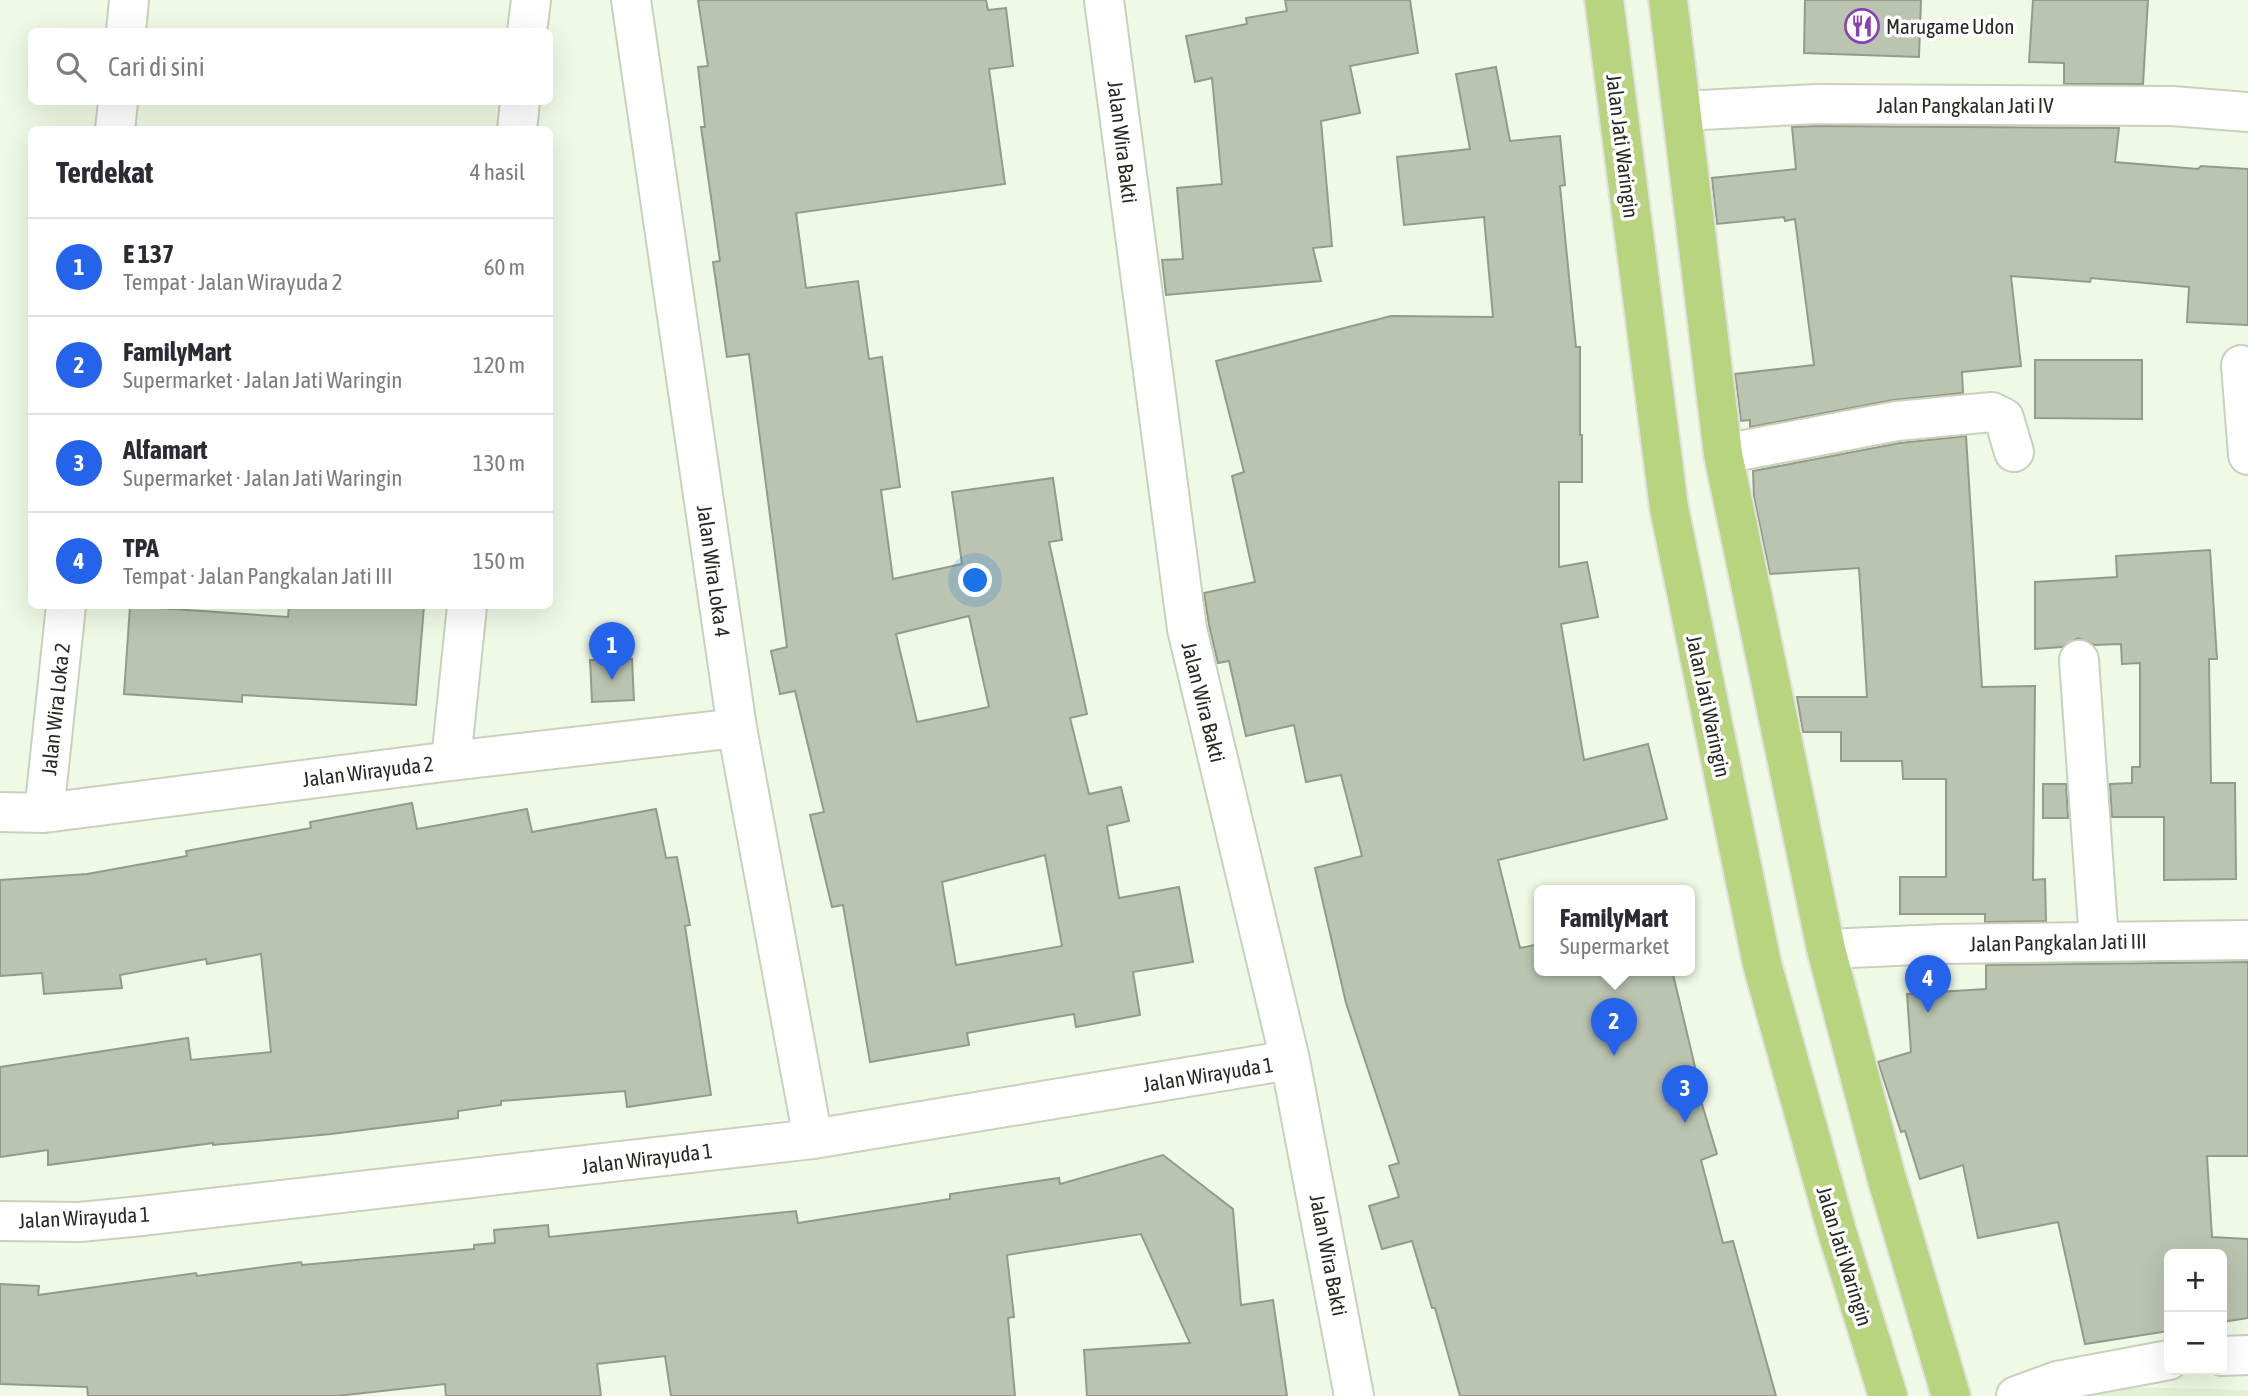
<!DOCTYPE html>
<html lang="id">
<meta charset="utf-8">
<style>
:root{--surface:#fff;--page:#f2f2f3;--text:#2b2b33;--muted:#7c7c81;--line:#e1e1e2;--accent:#2563eb}
body{margin:0;font-family:"Asap Condensed",sans-serif;background:var(--page);color:var(--text)}
.controls{position:absolute;right:21px;bottom:21px;display:grid;overflow:hidden;border-radius:10px;box-shadow:0 7px 28px #0002}
.controls button{width:63px;height:63px;display:grid;place-items:center;padding:0;border:0;border-bottom:2px solid var(--line);background:var(--surface);color:var(--text);font:35px sans-serif}
.you{position:absolute;left:976px;top:581px;width:24px;height:24px;margin:-18px;border:5px solid #fff;border-radius:50%;background:#1a73e8;box-shadow:0 0 0 10px #1a73e833}
.badge{display:grid;place-items:center;width:46px;height:46px;border-radius:50%;background:var(--accent);color:#fff;font-size:23px;font-weight:700}
.pin{position:absolute;translate:-50% -58px;filter:drop-shadow(0 2px 4px #0008)}
.pin::after{content:'';position:absolute;top:37px;width:24px;height:21px;background:inherit;clip-path:polygon(0 0,100% 0,50% 100%)}
.popup{position:absolute;left:1534px;top:885px;width:161px;height:91px;box-sizing:border-box;display:grid;place-content:center;border-radius:10px;background:var(--surface);filter:drop-shadow(0 2px 5px #0005);font-size:23px;white-space:nowrap;color:var(--muted)}
.popup b{font-size:26px;color:var(--text)}
.popup::after{content:'';position:absolute;left:50%;top:100%;margin-left:-14px;border:14px solid transparent;border-top-color:var(--surface)}
.list{margin:0;padding:0;list-style:none}
h2{display:flex;justify-content:space-between;align-items:center;height:91px;margin:0;padding:0 28px;font-size:30px}
h2 small{font-size:23px;font-weight:400;color:var(--muted)}
.list li{display:grid;grid-template-columns:46px 1fr auto;gap:21px;align-items:center;box-sizing:border-box;height:98px;padding:0 28px;border-top:2px solid var(--line)}
.list b{display:block;font-size:26px;white-space:nowrap}
.list p{margin:0;font-size:23px;white-space:nowrap;color:var(--muted)}
.list em{font-size:23px;font-style:normal;color:var(--muted)}
.icon{flex:none;width:38px;height:38px;fill:none;stroke:currentColor;stroke-width:2;stroke-linecap:round;stroke-linejoin:round}
.map{position:relative;flex:none;width:2248px;height:1396px;overflow:hidden}
.search{position:absolute;background:var(--surface);box-shadow:0 7px 28px #0002;left:28px;top:28px;width:525px;height:77px;display:flex;align-items:center;gap:18px;box-sizing:border-box;padding:0 24px;border-radius:10px;color:var(--muted);font-size:26px}
.panel{position:absolute;background:var(--surface);box-shadow:0 7px 28px #0002;left:28px;top:126px;width:525px;height:483px;border-radius:10px}
.map>svg:first-child{display:block}
.built{fill:#e3f0d4}
.building{fill:#bbc4b0;stroke:#939c89;stroke-width:2;fill-rule:evenodd}
.lines{fill:none;stroke-linecap:round;stroke-linejoin:round}
.minor-casing{stroke:#c8d1bd;stroke-width:42}
.primary-casing{stroke:#e1e1e0;stroke-width:42}
.minor{stroke:#fff;stroke-width:38}
.primary{stroke:#b8d47f;stroke-width:38}
.labels{text-anchor:middle;dominant-baseline:central;stroke-width:7;stroke-linejoin:round;paint-order:stroke}
.poi-label{font-size:21px;fill:#272a22;stroke:#fff;text-anchor:start}
.street-label{font-size:21px;fill:#272a22;stroke:#fff}
</style>
<div class="map">
<svg width="2248" height="1396" viewBox="0 0 2248 1396">
<rect width="100%" height="100%" fill="#f0f9e5"/>
<path class="built" d="M2122,1387L2248,1390V1396H2097Z"/>
<path class="building" d="M698,0H986L988,10L1006,8L1013,66L989,69L1005,184L796,213L806,288L858,281L869,359L882,357L900,487L881,490L893,579L962,564L952,492L1053,478L1062,540L1049,542L1087,714L1070,718L1089,794L1121,787L1129,821L1107,826L1119,898L1179,887L1193,962L1133,972L1140,1015L1076,1027L1074,1014L967,1033L969,1045L870,1062L843,905L832,907L810,815L824,812L795,691L780,694L771,651L787,647L749,354L727,357L713,262L720,261L701,127H705L698,67L708,66ZM969,616L989,707L917,722L896,634ZM1045,855L1062,946L956,965L942,882Z
M1285,0H1410L1418,53L1350,66L1360,113L1321,121L1332,246L1313,248L1321,281L1166,295L1162,260L1183,259L1177,188L1222,184L1212,78L1195,82L1186,36L1247,24L1246,18L1287,11Z
M1805,0H1921L1919,57L1804,53Z
M2033,0H2148L2143,84H2064V63L2029,62Z
M1496,67L1510,141L1560,136L1565,185L1560,186L1576,347H1580V435H1582V482H1559V567L1587,562L1598,617L1561,624L1584,760L1648,744L1667,819L1498,860L1520,948L1539,944V970H1672L1696,1071H1692L1717,1154L1701,1160L1723,1243L1733,1241L1776,1396H1460L1435,1308H1432L1412,1241L1382,1249L1369,1206L1399,1197L1389,1166L1399,1163L1346,1003L1315,868L1362,856L1341,775L1306,782L1294,725L1246,736L1229,661L1218,663L1209,625L1204,593L1255,582L1232,476L1244,472L1216,361L1391,316L1493,317L1484,217L1404,225L1397,157L1470,149L1456,74Z
M1817,126L2119,128L2115,162L2198,169L2201,166L2248,169V325L2187,322L2189,287L2091,278L2090,282L2011,276L2021,366L1962,372L1963,393L1893,400L1750,427V420L1741,421L1735,374L1814,365L1795,219L1785,221L1784,217L1717,224L1712,178L1796,169L1792,127Z
M2035,360H2142V419L2035,418Z
M1966,436L1982,687L2035,686L2033,880L2045,879L2046,921L1985,922V914H1900V877H1946V779H1903L1902,761H1841V732H1803L1797,697H1867L1859,568L1770,574L1754,497L1753,471L1900,443Z
M2210,550L2217,659H2209L2211,783H2235L2236,879L2164,880V817H2112L2110,784L2132,783V767H2140V663L2122,664L2121,644L2094,645L2078,638L2062,647L2035,649V582L2117,577L2116,556Z
M130,606L288,617L289,606H424L416,705L242,695V702L124,694Z
M632,659L634,700L592,702L590,660Z
M2043,784H2066L2068,818H2043Z
M412,803L417,829L527,809L532,832L656,809L666,858L677,857L690,925L685,926L711,1095L627,1107L625,1091L501,1101V1105L458,1111V1118L331,1134L213,1145V1143L48,1165V1150L0,1157V1067L188,1038L191,1060L271,1052L261,954L207,964L206,959L120,975L122,988L44,994L42,973L0,976V880L87,874L187,856L186,851L311,828L310,822Z
M2248,962V1156H2207L2212,1237L2248,1239V1318L2222,1322V1254H2169V1331L2085,1344L2058,1222L1978,1238L1963,1165L1920,1179L1905,1131L1901,1132L1878,1062L1911,1052L1907,994L1986,989V965Z
M1163,1155L1233,1209L1241,1305L1273,1300L1287,1396H1087L1084,1350L1190,1343L1141,1234L1007,1255L1014,1317L1008,1318L1015,1396H671L665,1356L597,1364L601,1396H446L445,1384L337,1396H88L87,1387L0,1384V1284L39,1286L38,1295L196,1273L197,1276L301,1262L302,1265L474,1249V1245L495,1243L494,1230L548,1225L549,1237L796,1211L798,1223L950,1199V1194L1059,1178L1060,1184Z"/>
<g class="lines">
<g class="minor-casing">
<path id="minor" d="M631,0L737,728L813,1139
M1104,0L1187,629L1290,1060L1354,1396
M126,32L129,0
M527,32L531,0
M1683,111L1816,104L2172,106L2248,112
M115,130L118,102
M517,130L520,102
M2241,365L2248,455
M1723,454L1897,421L1992,412L2004,418L2014,452
M2079,660L2099,941
M451,761L467,606
M0,812L44,813L451,761L737,728
M44,813L66,606
M1826,949L1942,944L2248,940
M0,1221L80,1222L141,1216L813,1139L1290,1060
M2222,1356L2248,1355
M2016,1396L2057,1381L2169,1360"/>
</g>
<g class="primary-casing">
<path id="primary" d="M1604,0L1669,508L1762,964L1837,1232L1888,1396
M1668,0L1723,454L1826,949L1886,1176L1951,1396"/>
</g>
<use href="#minor" class="minor"/>
<use href="#primary" class="primary"/>
</g>
<defs>
<g id="restaurant-ring" transform="scale(1.75)"><circle r="9.5" fill="#fff" stroke="#8642b5" stroke-width="1.5"/><path d="M-5-6h1v4h1v-4h1v4h1v-4h1v5L-1.5 .5V6h-2V.5L-5-1ZM5-6V6H3V1.5H1.5Q1.5-4 5-6Z" fill="#8642b5"/></g>
</defs>
<g fill-rule="evenodd">
<use href="#restaurant-ring" x="1862" y="26"/>
</g>
<g class="labels">
<g class="poi-label">
<text x="1886" y="26">Marugame Udon</text>
</g>
<g class="street-label">
<text x="1965" y="105">Jalan Pangkalan Jati IV</text>
<text transform="translate(1123 142) rotate(83)">Jalan Wira Bakti</text>
<text transform="translate(1623 146) rotate(83)">Jalan Jati Waringin</text>
<text transform="translate(714 571) rotate(82)">Jalan Wira Loka 4</text>
<text transform="translate(1204 702) rotate(76)">Jalan Wira Bakti</text>
<text transform="translate(1709 706) rotate(78)">Jalan Jati Waringin</text>
<text transform="translate(55 709) rotate(-84)">Jalan Wira Loka 2</text>
<text transform="translate(368 771) rotate(-7)">Jalan Wirayuda 2</text>
<text transform="translate(2058 942) rotate(-1)">Jalan Pangkalan Jati III</text>
<text transform="translate(1208 1074) rotate(-9)">Jalan Wirayuda 1</text>
<text transform="translate(647 1158) rotate(-7)">Jalan Wirayuda 1</text>
<text transform="translate(84 1217) rotate(-3)">Jalan Wirayuda 1</text>
<text transform="translate(1329 1255) rotate(79)">Jalan Wira Bakti</text>
<text transform="translate(1845 1256) rotate(73)">Jalan Jati Waringin</text>
</g>
</g>
</svg>
<div class="controls">
<button>+</button>
<button>−</button>
</div>
<div class="you"></div>
<div class="pin badge" style="left:612px;top:680px">1</div>
<div class="pin badge" style="left:1614px;top:1056px">2</div>
<div class="popup"><b>FamilyMart</b>Supermarket</div>
<div class="pin badge" style="left:1685px;top:1123px">3</div>
<div class="pin badge" style="left:1928px;top:1013px">4</div>
<div class="search"><svg class="icon" aria-label="search" viewBox="0 0 24 24"><circle cx="10" cy="10" r="6"/><path d="M15 15l6 6"/></svg>Cari di sini</div>
<section class="panel">
<h2>Terdekat<small>4 hasil</small></h2>
<ul class="list">
<li><span class="badge">1</span><div><b>E 137</b><p>Tempat · Jalan Wirayuda 2</p></div><em>60 m</em></li>
<li><span class="badge">2</span><div><b>FamilyMart</b><p>Supermarket · Jalan Jati Waringin</p></div><em>120 m</em></li>
<li><span class="badge">3</span><div><b>Alfamart</b><p>Supermarket · Jalan Jati Waringin</p></div><em>130 m</em></li>
<li><span class="badge">4</span><div><b>TPA</b><p>Tempat · Jalan Pangkalan Jati III</p></div><em>150 m</em></li>
</ul>
</section>
</div>
